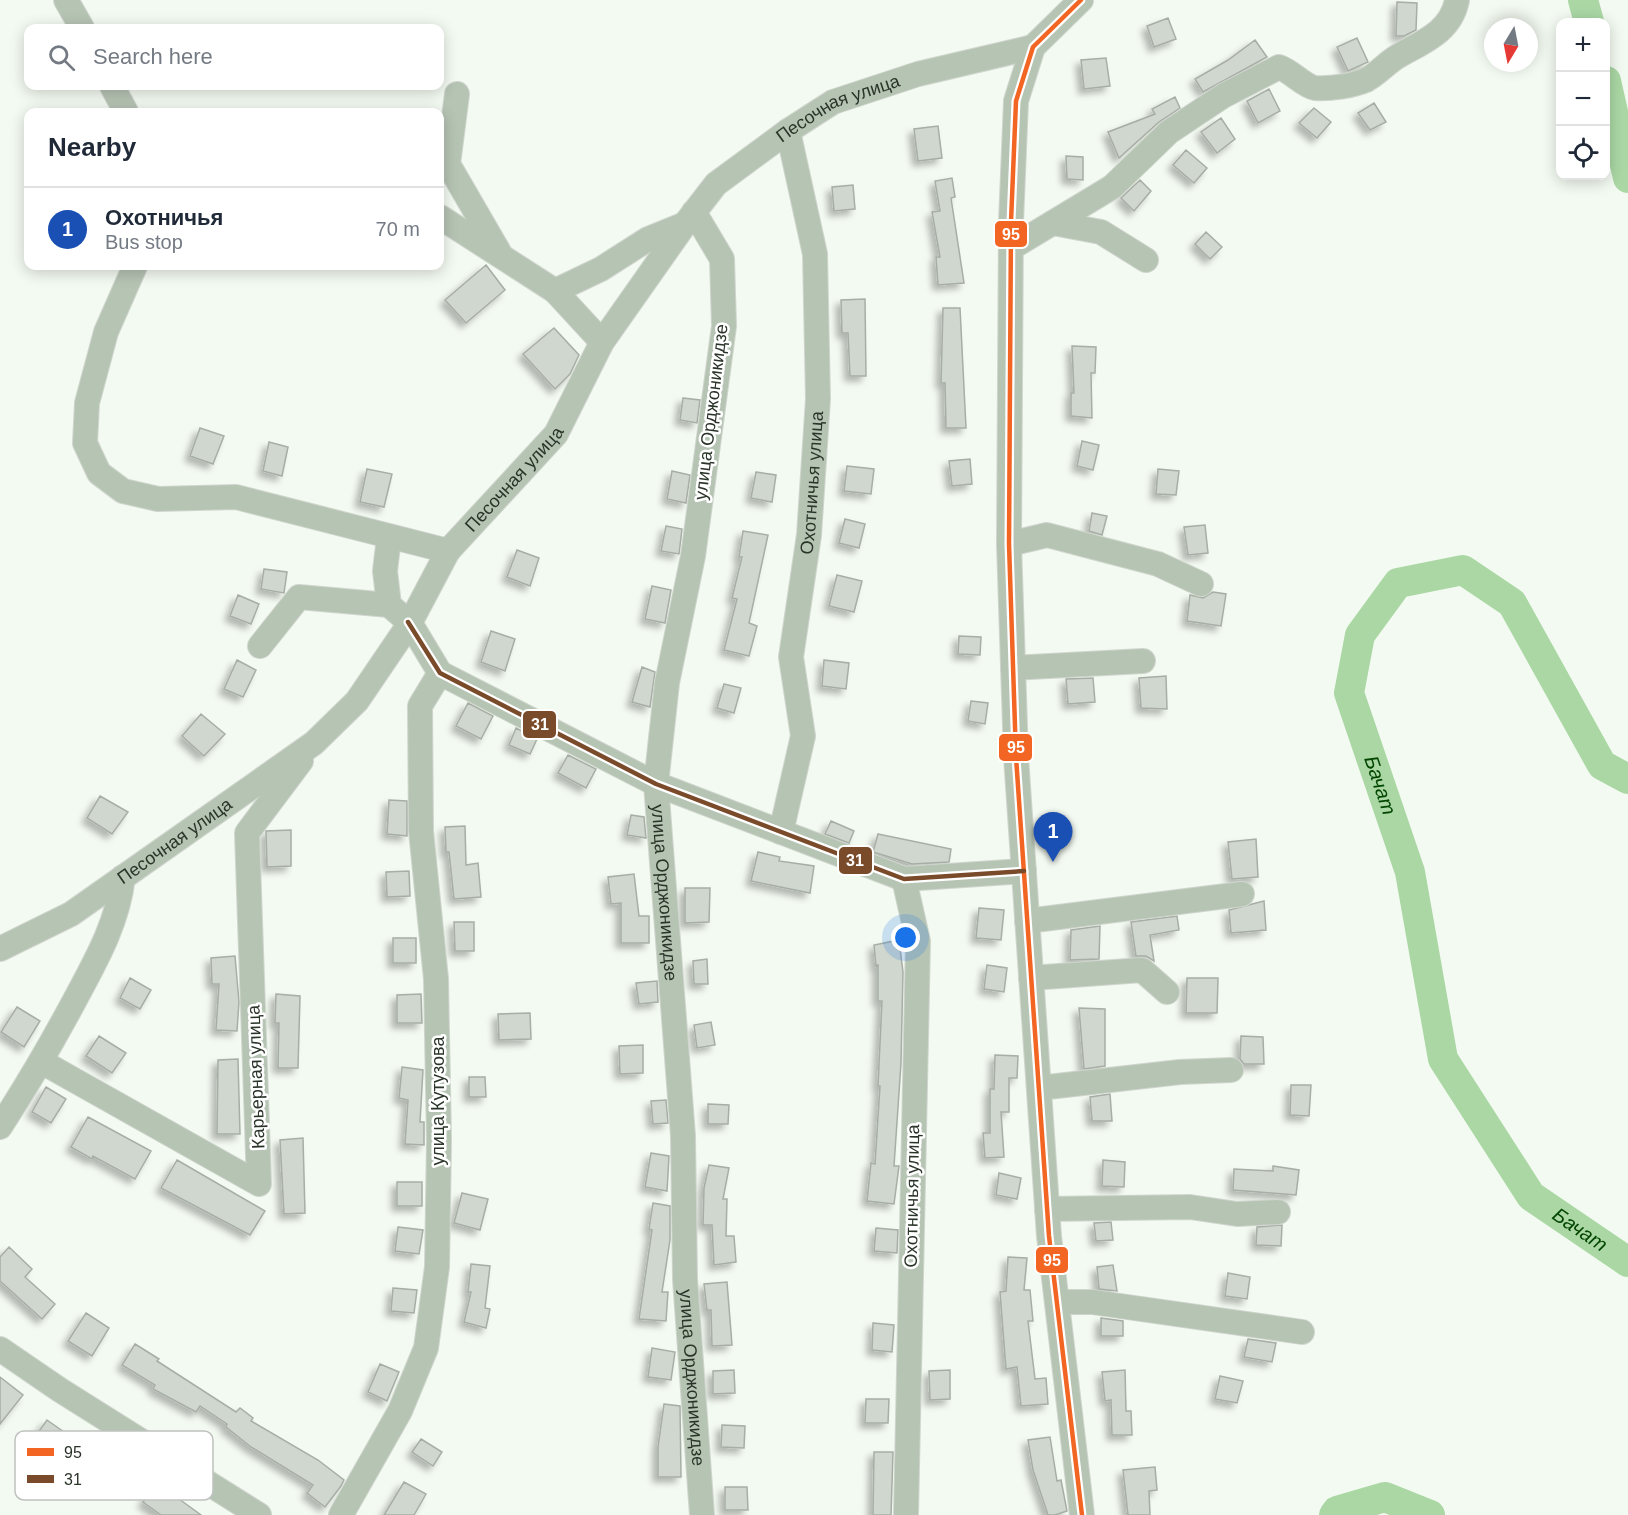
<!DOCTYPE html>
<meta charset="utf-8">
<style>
:root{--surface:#fff;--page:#f6f6f7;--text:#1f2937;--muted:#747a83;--line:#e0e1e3;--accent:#111827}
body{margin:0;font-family:Helvetica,sans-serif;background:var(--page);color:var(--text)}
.controls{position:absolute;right:18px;top:18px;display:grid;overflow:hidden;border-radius:12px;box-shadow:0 3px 15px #0003}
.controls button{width:54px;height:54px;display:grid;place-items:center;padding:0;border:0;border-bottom:2px solid var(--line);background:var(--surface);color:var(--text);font:30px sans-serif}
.compass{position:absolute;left:1484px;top:18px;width:54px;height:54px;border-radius:50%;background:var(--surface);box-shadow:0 3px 15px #0003;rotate:190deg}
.you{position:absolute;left:906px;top:938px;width:21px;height:21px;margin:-15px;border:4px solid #fff;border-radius:50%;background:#1a73e8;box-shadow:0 0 0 9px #1a73e833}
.badge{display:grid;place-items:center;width:39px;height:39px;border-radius:50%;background:var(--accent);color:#fff;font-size:20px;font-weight:700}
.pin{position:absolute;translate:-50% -50px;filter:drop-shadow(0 2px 3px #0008)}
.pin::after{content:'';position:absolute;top:32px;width:21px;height:18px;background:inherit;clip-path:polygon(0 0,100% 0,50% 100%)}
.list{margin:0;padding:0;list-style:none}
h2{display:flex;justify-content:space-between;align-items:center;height:78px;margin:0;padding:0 24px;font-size:26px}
h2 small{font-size:20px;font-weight:400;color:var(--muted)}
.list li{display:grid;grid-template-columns:39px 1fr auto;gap:18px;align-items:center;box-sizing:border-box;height:84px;padding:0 24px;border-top:2px solid var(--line)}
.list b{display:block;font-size:22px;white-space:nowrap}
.list p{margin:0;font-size:20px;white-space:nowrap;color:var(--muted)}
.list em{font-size:20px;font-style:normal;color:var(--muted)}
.icon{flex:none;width:33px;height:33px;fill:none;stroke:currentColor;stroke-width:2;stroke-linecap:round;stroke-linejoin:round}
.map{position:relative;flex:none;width:1628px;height:1515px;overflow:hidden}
.search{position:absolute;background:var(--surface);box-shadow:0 3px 15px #0003;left:24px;top:24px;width:420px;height:66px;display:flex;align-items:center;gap:15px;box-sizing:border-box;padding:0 21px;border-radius:12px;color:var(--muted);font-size:22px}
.panel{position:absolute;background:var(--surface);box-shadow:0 3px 15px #0003;left:24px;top:108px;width:420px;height:162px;border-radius:12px}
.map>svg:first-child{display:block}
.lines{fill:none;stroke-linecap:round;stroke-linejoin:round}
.river{stroke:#aad7a4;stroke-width:30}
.building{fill:#d0d7ce;stroke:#a7aea5;stroke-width:1.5;filter:url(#shadow)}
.minor-casing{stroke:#d0d6ce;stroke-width:26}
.minor{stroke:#b6c4b4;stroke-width:24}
.bus-1-casing{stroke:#fff;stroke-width:9}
.bus-2-casing{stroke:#fff;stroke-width:9}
.bus-1{stroke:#f26522;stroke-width:4.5}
.bus-2{stroke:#7a4b2a;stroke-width:4.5}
.labels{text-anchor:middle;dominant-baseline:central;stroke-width:5;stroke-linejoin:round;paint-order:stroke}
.street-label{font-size:18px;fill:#2a3429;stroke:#fff}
.water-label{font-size:20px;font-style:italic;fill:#034600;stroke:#fff}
.key{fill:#fff;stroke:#bfc2bf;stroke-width:1.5}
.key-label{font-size:16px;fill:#2a3429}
.line-badge{stroke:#fff;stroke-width:2}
.badge-label{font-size:16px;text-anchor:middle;font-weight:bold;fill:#fff}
</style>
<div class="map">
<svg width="1628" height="1515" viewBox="0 0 1628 1515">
<defs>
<filter id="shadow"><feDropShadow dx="-5" dy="5" stdDeviation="3" flood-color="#0004"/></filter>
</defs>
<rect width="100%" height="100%" fill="#f3faf1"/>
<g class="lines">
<g class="river">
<path d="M1583,0L1589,22"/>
<path d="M1606,81L1628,178"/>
<path id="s1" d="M1628,779L1602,765L1512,603L1463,570L1398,583L1360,635L1349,693L1410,872L1443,1059L1531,1196L1628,1262"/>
<path d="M1334,1515L1337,1511L1385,1497L1430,1515"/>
</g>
</g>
<path class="building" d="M1397,2L1417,3L1416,30L1404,36H1396Z
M1168,18L1176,39L1154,47L1147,26Z
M1357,38L1368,62L1348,71L1337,47Z
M1255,40L1267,57L1203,92L1195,79L1228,60Z
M1106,58L1110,86L1084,89L1081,60Z
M1269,89L1280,111L1258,123L1247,101Z
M1175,97L1180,108L1159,122L1119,158L1108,132L1155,114L1152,109Z
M1374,103L1386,122L1370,130L1358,113Z
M1314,108L1331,122L1317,138L1299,123Z
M1221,118L1235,139L1217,153L1201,132Z
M938,126L942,158L918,161L914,129Z
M1186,150L1207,168L1194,183L1173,165Z
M1066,156L1083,157V180L1067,179Z
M952,178L955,197L951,198L964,283L938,285L936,257H940L932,212L940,211L935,181Z
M1140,180L1151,191L1134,211L1121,198Z
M853,185L855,209L834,211L832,187Z
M1206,232L1222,247L1210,259L1195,244Z
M486,265L505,290L466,323L445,300Z
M865,299L866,376H850L848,333H842L841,300Z
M943,308H960L966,428H946L945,383H941Z
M554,328L579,355L570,374L555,389L523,354Z
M1072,346L1096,347L1095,373H1091L1092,418L1071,416V393H1074Z
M683,398L700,400L697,423L680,420Z
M200,428L224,436L213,464L190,456Z
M1082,441L1099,445L1093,470L1077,466Z
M269,442L288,447L282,476L263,471Z
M970,459L972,484L952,486L949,461Z
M847,466L874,469L871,494L844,491Z
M367,469L392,474L384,507L360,502Z
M1158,469L1179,471L1176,495L1156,494Z
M672,471L690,475L686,503L667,499Z
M756,472L776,475L772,502L751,498Z
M1092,513L1107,516L1102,535L1089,531Z
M845,519L865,524L859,548L839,543Z
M1205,525L1208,553L1188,555L1184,527Z
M666,526L682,529L679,554L661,551Z
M743,531L768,535L749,623L757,626L749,656L724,650L737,599L732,598L742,557H739Z
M517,550L539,558L530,586L507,577Z
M264,569L287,572L284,593L261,589Z
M837,575L862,581L854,612L829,606Z
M652,586L671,590L665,623L645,619Z
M1213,592L1226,594L1221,626L1187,621L1190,595L1203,598Z
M238,595L259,604L251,624L230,616Z
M491,631L515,639L505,671L481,662Z
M959,636L981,637L980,655L958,654Z
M237,660L256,670L243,697L224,689Z
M824,660L849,663L846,689L822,686Z
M642,667L655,672L650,707L632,702Z
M1166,676L1167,709L1141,708L1139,678Z
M1093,678L1095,702L1068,704L1066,679Z
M724,684L741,688L734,713L717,708Z
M971,701L988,703L985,724L968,721Z
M468,703L493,716L481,739L456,726Z
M201,714L225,734L204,756L182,736Z
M516,728L537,739L530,754L509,745Z
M568,755L596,769L586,788L558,773Z
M100,796L128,812L112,834L87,818Z
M389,800L407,801V836L387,834Z
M631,815L644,817L646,838L627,835Z
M831,821L854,831L849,843L825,834Z
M465,826L466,865L478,863L481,897L454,899L449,852H446L445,827Z
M291,830V866L267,867L266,831Z
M878,834L951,849L949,862L912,864L873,852Z
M1256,839L1258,877L1232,879L1228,842Z
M758,852L780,857L779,861L814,866L810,893L751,881Z
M409,871L410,896L387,897L386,872Z
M634,874L639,916H649V943H621V903L611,904L608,877Z
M685,888H710L709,922L685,923Z
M1264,901L1266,930L1231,933L1229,910Z
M979,908L1004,910L1001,940L976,938Z
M1177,916L1179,930L1150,935L1154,961L1146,956H1136L1131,922Z
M454,922H474V951H455Z
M1100,926L1099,959L1070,960L1071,930Z
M393,938H416V963H393Z
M899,940L903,972L901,1063L894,1166H899L894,1204L867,1201L871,1163L875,1164L880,1086H878L882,1001H878V965L876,966L874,945Z
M235,956L239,1002L237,1031L216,1030L219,984H212L211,958Z
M707,959L708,984H694L693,961Z
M987,965L1007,968L1004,992L984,989Z
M130,978L151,990L140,1009L120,998Z
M1187,978H1218L1217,1013H1186Z
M657,981L658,1002L639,1004L636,983Z
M276,994L300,996L298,1068H278L279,1023H275Z
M421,994L422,1023H397V995Z
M17,1007L40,1021L24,1047L1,1032Z
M1079,1008L1105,1009V1066L1084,1069Z
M530,1013L531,1039L499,1040L498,1014Z
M711,1022L715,1045L697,1048L694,1025Z
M99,1036L126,1053L112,1073L86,1056Z
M1241,1036L1263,1037L1264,1064H1244L1240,1059Z
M643,1045V1073L620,1074L619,1046Z
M995,1055L1018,1056L1017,1078H1009V1112H1001L1004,1157L985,1158L983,1133H990V1089H994Z
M238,1059L240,1134H217L218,1060Z
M402,1067L423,1070L420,1122H424V1145L405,1144L408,1100L399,1098Z
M469,1077H485L486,1097H469Z
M1291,1085H1311L1309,1116L1290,1115Z
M46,1087L66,1099L51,1123L32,1112Z
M1110,1094L1112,1121H1092L1090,1097Z
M666,1100L668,1123L653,1124L651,1101Z
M708,1104L729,1105L728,1124H708Z
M88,1117L151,1151L135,1179L93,1156L92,1159L71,1147Z
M303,1138L305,1213L284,1214L280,1140Z
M651,1153L669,1156L667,1191L645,1187Z
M177,1160L265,1211L250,1235L161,1188Z
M1103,1160L1125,1162L1124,1187L1102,1186Z
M709,1165L729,1168L723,1199H727L726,1236H734L736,1262L714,1265L712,1225H703L704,1188Z
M1273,1166L1299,1170L1296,1195L1233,1190L1234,1169L1273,1171Z
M999,1173L1021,1178L1017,1199L996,1195Z
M397,1182H422V1206H397Z
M462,1193L488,1199L480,1230L454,1223Z
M653,1203L670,1206V1240L662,1292H668L666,1321L639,1319L652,1230L649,1229Z
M1111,1222L1113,1240L1096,1241L1094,1223Z
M1282,1225L1281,1246L1256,1245L1257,1227Z
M398,1227L423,1230L419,1254L395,1251Z
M876,1228L898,1230L897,1253L874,1251Z
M9,1247L32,1269L25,1277L55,1304L42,1319L0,1281V1257Z
M1008,1257L1027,1258L1024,1290H1030L1033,1321H1028L1035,1379L1046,1378L1048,1404L1021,1406L1017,1367L1006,1369L1000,1292L1006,1291Z
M471,1264L490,1266L485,1308L490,1309L486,1328L464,1322L471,1292H468Z
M1113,1265L1117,1291L1099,1289L1097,1267Z
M1228,1273L1250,1277L1247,1299L1225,1296Z
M727,1282L732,1345L712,1346L711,1310H707L704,1284Z
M393,1288L417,1290L414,1313L391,1311Z
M86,1313L109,1328L92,1356L68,1341Z
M1101,1318L1123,1321V1336H1101Z
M873,1323L894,1325L892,1352L872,1350Z
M1248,1339L1276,1343L1272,1362L1244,1357Z
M135,1344L159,1359L157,1361L236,1412L240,1408L253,1418L251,1421L318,1460L344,1480L341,1486L325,1507L307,1493L313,1485L251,1447L226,1427L227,1424L200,1406L196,1412L153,1389L155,1385L122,1365Z
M652,1348L675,1352L671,1380L648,1377Z
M380,1364L399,1372L387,1401L368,1392Z
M734,1370L735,1393L713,1394V1371Z
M950,1370V1399L930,1400L929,1371Z
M1125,1370L1126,1411H1131L1132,1435H1112L1111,1400L1105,1401L1102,1372Z
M1220,1376L1243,1381L1237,1403L1215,1399Z
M0,1377L23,1395L0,1424Z
M866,1399H889L888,1423H865Z
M664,1404L680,1406L681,1477H658V1447Z
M47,1420L71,1437L56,1458L32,1441Z
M722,1425L745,1426L744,1448L721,1447Z
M1050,1437L1057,1481L1061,1480L1067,1511L1055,1515H1048L1033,1470L1028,1440Z
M421,1439L442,1452L433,1466L412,1452Z
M874,1452H893L891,1515H873Z
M1155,1467L1157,1490L1149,1491L1150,1515H1128L1123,1470Z
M404,1482L426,1494L414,1515H384Z
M157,1483L201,1515H161L143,1502Z
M725,1487H747L748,1510H725Z"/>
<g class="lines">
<g class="minor-casing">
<g id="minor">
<path d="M66,0L82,28"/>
<path d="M1081,0L1033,47L1016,101L1011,222L1009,544L1016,757L1049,1236L1082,1515"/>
<path d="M112,86L126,112"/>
<path d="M457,94L448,164L499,252"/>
<path id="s2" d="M694,212L722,259L724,326L693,556L667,683L656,784L683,1136L685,1279L702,1515"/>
<path d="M440,217L555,291L601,269L648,239L685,224"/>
<path d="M1053,223L1101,232L1146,260"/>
<path d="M1011,248L1112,187L1169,132L1223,96L1279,67C1291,71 1304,86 1315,88C1330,89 1352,86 1366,80C1378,74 1387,62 1400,55C1425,41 1451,31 1457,0"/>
<path d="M135,266L106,332L87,403L85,443L99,473L123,491L158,499L236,497L448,551"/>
<path d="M555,291L602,342"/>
<path d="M389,537L385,571L389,605L410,623L440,673L656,784L904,879L1024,871"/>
<path d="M1009,544L1047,535L1158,564L1201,584"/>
<path d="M260,646L299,597L389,605"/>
<path d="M1013,668L1143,661"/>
<path id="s3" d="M781,832L803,736L791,657L809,535L818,399L815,254L788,131"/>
<path d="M904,879L918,941L906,1515"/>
<path d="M1027,921L1242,894"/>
<path id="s4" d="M0,949L71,914L314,743L357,701L410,623L448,551L556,434L602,342L685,224L716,184L788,131L833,102L918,74L1033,47"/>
<path d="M1031,978L1142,970L1167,992"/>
<path d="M42,1062L259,1184L247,833L301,761"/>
<path d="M1039,1088L1180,1072L1231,1070"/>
<path d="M0,1127C28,1084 53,1041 77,996C98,957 118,921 123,877"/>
<path d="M1047,1209L1190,1207L1237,1214L1278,1212"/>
<path d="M1057,1302H1092L1302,1332"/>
<path d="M0,1349L60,1390L259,1515"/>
<path d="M341,1515L400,1411L426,1348L437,1267L439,1141L436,979L421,831L420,706L440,673"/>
</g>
</g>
<use href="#minor" class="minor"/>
<g class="bus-1-casing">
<path id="bus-1" d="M1081,0L1033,47L1016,101L1011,222L1009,544L1016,757L1049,1236L1082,1515"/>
</g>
<g class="bus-2-casing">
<path id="bus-2" d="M408,622L440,673L656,784L904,879L1024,871"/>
</g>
<use href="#bus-1" class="bus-1"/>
<use href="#bus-2" class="bus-2"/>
</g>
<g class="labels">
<g class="street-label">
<text stroke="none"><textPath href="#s4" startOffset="1214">Песочная улица</textPath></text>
<text transform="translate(711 412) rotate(-83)">улица Орджоникидзе</text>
<text stroke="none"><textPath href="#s4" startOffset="710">Песочная улица</textPath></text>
<text stroke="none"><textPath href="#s3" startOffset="354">Охотничья улица</textPath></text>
<text stroke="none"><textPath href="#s4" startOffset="206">Песочная улица</textPath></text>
<text stroke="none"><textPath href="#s2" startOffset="694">улица Орджоникидзе</textPath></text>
<text transform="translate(256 1077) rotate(-92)">Карьерная улица</text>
<text transform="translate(438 1101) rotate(-90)">улица Кутузова</text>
<text transform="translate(912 1196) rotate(-89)">Охотничья улица</text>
<text stroke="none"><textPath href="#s2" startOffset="1180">улица Орджоникидзе</textPath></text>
</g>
<g class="water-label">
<text stroke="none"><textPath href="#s1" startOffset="561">Бачат</textPath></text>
<text stroke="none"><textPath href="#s1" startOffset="1065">Бачат</textPath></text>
</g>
</g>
<rect x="15" y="1431" width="198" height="69" rx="9" class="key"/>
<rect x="27" y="1448" width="27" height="8" fill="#f26522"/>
<rect x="27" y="1475" width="27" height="8" fill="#7a4b2a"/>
<g class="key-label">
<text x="64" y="1458">95</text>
<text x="64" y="1485">31</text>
</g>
<g class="line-badge">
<rect x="994" y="220" width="34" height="28" rx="6" fill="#f26522"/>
<rect x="522" y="710" width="35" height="29" rx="6" fill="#7a4b2a"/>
<rect x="998" y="733" width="35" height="29" rx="6" fill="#f26522"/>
<rect x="838" y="846" width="35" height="29" rx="6" fill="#7a4b2a"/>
<rect x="1035" y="1246" width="34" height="28" rx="6" fill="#f26522"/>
</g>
<g class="badge-label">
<text x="1011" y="240">95</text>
<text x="540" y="730">31</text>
<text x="1016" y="753">95</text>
<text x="855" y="866">31</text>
<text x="1052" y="1266">95</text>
</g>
</svg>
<div class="controls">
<button>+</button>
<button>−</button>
<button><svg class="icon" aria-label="locate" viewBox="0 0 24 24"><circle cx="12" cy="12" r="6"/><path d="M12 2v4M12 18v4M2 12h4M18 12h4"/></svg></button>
</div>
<svg class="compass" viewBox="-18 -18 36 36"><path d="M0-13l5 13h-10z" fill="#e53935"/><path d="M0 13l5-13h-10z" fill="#747a83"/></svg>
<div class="you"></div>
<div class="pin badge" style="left:1053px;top:862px;background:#1a4fb4">1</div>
<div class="search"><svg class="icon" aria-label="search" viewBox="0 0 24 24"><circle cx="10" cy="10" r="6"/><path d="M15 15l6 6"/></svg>Search here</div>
<section class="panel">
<h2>Nearby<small></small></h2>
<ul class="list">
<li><span class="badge" style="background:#1a4fb4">1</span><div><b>Охотничья</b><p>Bus stop</p></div><em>70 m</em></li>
</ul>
</section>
</div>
